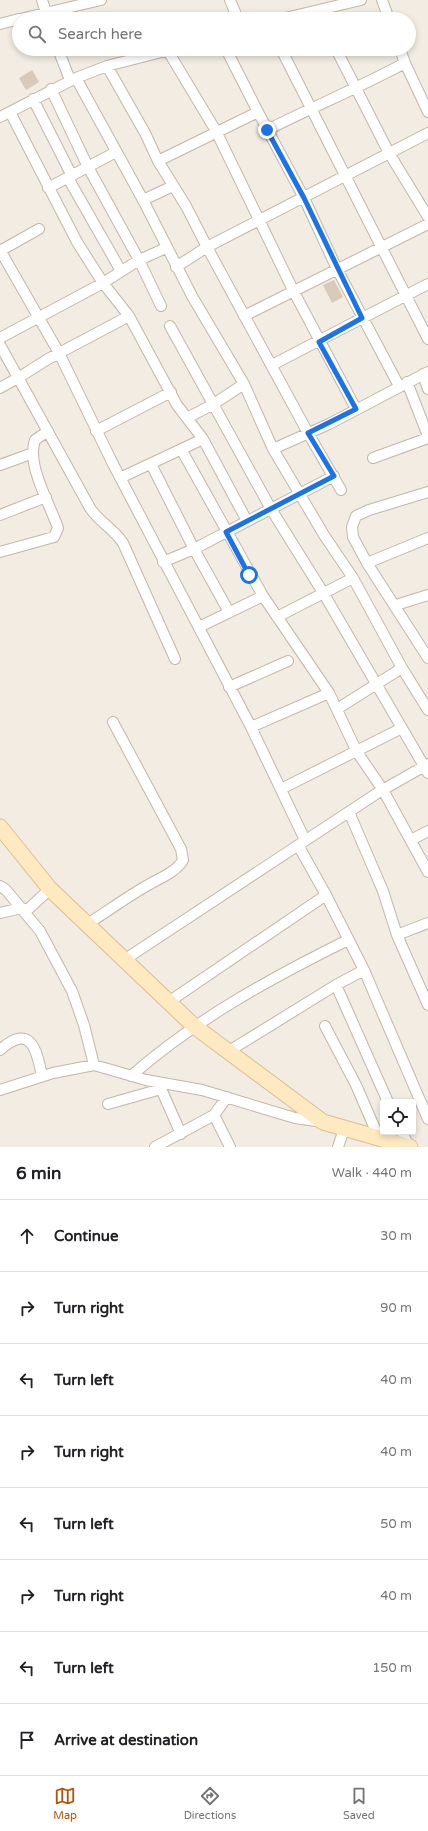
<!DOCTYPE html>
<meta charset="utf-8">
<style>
:root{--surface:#fff;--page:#f2f2f2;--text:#202124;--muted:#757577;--line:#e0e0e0;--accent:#b45309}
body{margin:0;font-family:"Varela Round",sans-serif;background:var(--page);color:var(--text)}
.controls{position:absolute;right:12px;bottom:12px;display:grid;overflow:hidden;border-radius:4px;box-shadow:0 2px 6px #0003}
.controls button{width:36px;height:36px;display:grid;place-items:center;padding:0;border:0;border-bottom:1px solid var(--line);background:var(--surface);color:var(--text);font:20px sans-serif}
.stop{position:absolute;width:12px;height:12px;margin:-9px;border:3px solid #1a73e8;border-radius:50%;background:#fff}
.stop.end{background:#1a73e8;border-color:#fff;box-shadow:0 1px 4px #0008}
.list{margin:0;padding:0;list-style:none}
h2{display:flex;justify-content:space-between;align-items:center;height:52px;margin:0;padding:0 16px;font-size:17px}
h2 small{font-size:13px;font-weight:400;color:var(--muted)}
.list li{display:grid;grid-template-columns:26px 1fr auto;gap:12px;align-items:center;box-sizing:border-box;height:72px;padding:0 16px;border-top:1px solid var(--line)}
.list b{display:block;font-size:15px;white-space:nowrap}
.list em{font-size:13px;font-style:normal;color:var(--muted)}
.icon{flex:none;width:22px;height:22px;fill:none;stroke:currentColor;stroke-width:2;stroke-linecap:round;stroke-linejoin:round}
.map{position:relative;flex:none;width:428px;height:1147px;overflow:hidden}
.search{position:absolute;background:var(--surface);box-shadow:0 2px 6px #0003;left:12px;right:12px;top:12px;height:44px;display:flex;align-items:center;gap:10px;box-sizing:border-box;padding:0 14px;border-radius:22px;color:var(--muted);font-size:15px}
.sheet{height:628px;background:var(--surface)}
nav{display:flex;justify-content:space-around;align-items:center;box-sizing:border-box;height:56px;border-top:1px solid var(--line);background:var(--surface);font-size:11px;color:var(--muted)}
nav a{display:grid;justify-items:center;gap:2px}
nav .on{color:var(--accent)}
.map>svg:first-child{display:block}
.building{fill:#d8c9bb}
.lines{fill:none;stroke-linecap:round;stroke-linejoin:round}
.minor-casing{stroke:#c2b6a8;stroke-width:12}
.secondary-casing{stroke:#d9be92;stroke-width:17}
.minor{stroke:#fff;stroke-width:10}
.secondary{stroke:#ffe9c1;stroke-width:15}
.route{stroke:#1a73e8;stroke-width:5}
</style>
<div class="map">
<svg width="428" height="1147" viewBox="0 0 428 1147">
<rect width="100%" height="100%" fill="#f3ece3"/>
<path class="building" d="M32,70L39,82L26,90L19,78Z
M334,280L343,297L332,303L323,285Z"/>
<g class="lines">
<g class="minor-casing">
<path id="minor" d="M42,0L48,19
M230,0L238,19
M382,0L389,19
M20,19L101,0
M281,19L361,0
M0,24L19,19
M58,49L70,80
M226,49L258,112
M281,49L428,339
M336,49L389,153L428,217
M400,49L405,63
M168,51L216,131L294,292L356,409
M107,66L145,133L158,161L186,206L207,247L308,433L341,490
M76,78L143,200L192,296L244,384L273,449L324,535L353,578L402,668L428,710
M51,89L88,167L139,260L161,306
M33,99L72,176
M10,112L77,242L103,283L129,316L177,405L203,439L247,521
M0,117L76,78L107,66L173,49
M267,130C313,107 360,87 405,63L428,112
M158,161L258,112L304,198L337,269L399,386
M68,178L121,271
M48,188L116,152
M143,200L173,186
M0,250L59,353L112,462L251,727L305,840
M0,251L39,229
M176,267L207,247L428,133
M244,316L428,224
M170,326L271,509L324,594L428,773
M0,338L103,283L139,260L166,248
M0,345L90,508C100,523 112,527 123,543L175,659
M272,365L428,284
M423,374L428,389
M407,382L428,436
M0,388L18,378L48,359L129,316
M187,418L212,405L244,384
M96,431L171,392
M181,449L263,596
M273,449L329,424L428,372
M373,458L428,438
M151,464L194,549L229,612
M0,465L33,453
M120,478L203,439
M428,492L369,510L356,516L352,527L353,537L367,563L428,658
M0,515L46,497
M0,552L54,537L58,528C50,504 26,465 35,440L48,431
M163,562L194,549L334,476
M367,563L428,538
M396,605L428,595
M277,617L353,578
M199,627L263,596L329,693L357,752L383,790L428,872
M229,687L288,661
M337,709L402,668
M251,727L329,693
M281,789L402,728
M349,812L383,891L397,935L428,1005
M411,840L428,831
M298,845L326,895L364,970L428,1119
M0,886L6,890L40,931L72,991L84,1025L94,1065
M25,912L50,889
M0,913L22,908
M86,925C105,913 124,899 143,888C155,880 176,873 183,860L181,849L113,722
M397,935L428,923
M124,960L379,792L428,764
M336,985L388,1102
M170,1001L326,895
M325,1026L356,1085L379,1138
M0,1050C31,1022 37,1051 42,1076
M229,1051L336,985L364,970
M131,1076C196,1019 271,978 348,940
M158,1082L181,1134
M0,1090L53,1073L94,1065L146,1080L202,1090L295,1118L323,1122
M108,1104L161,1089
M214,1115L230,1147
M402,1132L409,1147
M155,1147L214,1115L227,1097
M338,1147L344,1129"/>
</g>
<g class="secondary-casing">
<path id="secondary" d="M0,827L50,889L194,1026L323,1122L410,1147"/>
</g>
<use href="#minor" class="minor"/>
<use href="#secondary" class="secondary"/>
</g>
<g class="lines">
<path class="route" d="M249,575L226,532L334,476L308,433L356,409L319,342L362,318L304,198L267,130"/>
</g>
</svg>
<div class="controls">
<button><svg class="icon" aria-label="locate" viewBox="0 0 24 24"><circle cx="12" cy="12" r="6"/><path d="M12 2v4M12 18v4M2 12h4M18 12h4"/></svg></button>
</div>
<div class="stop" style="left:249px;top:575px"></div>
<div class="stop end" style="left:267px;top:130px"></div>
<div class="search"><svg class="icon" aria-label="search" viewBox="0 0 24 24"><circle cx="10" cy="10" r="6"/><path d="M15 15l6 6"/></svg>Search here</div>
</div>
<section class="sheet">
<h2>6 min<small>Walk · 440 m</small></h2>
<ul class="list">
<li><svg class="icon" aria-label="ahead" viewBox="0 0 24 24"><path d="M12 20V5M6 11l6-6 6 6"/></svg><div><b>Continue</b></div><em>30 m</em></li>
<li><svg class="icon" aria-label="right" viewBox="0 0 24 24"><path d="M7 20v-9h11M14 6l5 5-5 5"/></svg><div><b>Turn right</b></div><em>90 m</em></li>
<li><svg class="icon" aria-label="left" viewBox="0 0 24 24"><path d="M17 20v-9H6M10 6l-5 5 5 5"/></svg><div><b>Turn left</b></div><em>40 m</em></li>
<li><svg class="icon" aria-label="right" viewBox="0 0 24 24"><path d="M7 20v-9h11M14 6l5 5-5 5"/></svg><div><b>Turn right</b></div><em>40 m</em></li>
<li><svg class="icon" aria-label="left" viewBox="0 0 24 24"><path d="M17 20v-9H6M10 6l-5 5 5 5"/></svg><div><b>Turn left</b></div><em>50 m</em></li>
<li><svg class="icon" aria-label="right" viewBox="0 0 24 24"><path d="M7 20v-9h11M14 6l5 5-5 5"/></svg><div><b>Turn right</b></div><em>40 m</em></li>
<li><svg class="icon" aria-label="left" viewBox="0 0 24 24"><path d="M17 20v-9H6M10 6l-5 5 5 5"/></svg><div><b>Turn left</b></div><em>150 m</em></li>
<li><svg class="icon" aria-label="arrive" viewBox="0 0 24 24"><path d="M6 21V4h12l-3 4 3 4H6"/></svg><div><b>Arrive at destination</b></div></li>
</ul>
</section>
<nav>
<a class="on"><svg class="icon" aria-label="map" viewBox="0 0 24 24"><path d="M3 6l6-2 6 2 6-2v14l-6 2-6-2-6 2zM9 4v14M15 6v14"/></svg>Map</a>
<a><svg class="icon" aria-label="directions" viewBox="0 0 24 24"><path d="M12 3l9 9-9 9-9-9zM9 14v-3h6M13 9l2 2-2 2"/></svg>Directions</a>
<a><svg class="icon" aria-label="saved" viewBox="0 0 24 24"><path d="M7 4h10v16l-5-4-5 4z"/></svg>Saved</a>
</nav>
